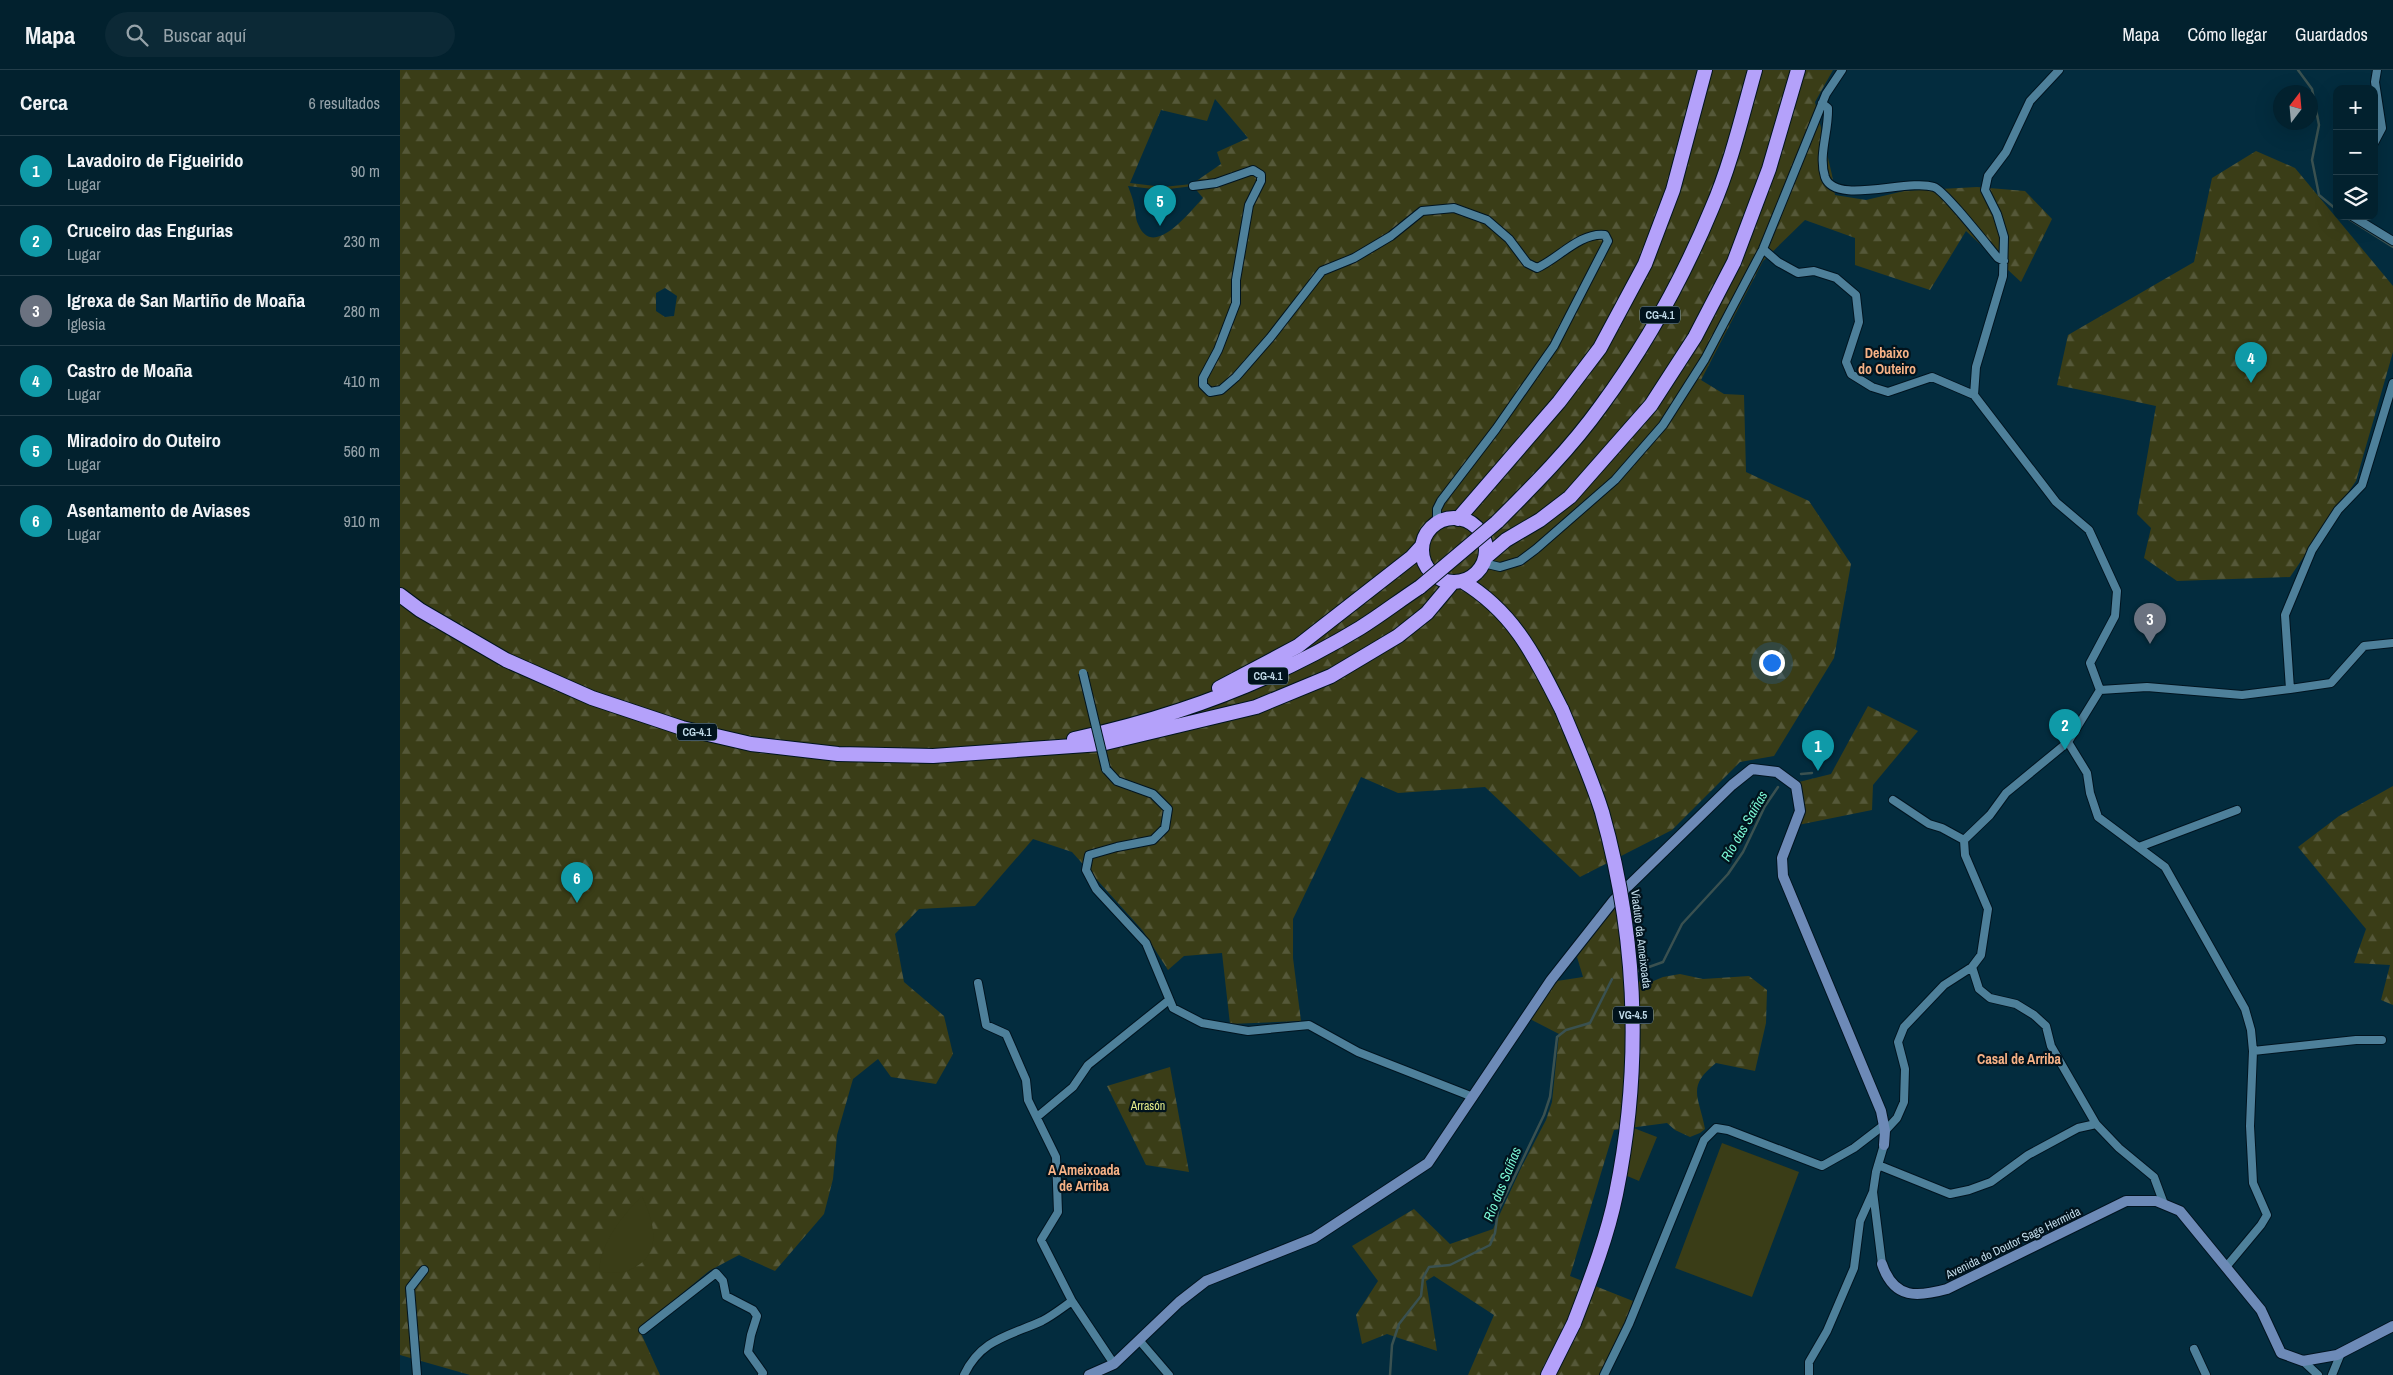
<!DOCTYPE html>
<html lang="es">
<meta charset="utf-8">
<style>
:root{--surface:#02212e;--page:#0c2936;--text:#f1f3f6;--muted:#96a3aa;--line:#233e4a;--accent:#0f766e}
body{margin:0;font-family:"Archivo Narrow",sans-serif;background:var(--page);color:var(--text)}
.controls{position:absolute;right:15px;top:15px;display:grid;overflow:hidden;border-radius:10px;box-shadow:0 5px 20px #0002}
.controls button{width:45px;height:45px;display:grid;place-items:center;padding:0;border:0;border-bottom:1px solid var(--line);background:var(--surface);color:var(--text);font:25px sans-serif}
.compass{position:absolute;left:1873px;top:15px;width:45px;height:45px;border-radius:50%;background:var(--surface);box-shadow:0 5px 20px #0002;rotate:16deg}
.you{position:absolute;left:1371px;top:592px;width:18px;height:18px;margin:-12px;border:4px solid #fff;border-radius:50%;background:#1a73e8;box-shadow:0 0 0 8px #1a73e833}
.badge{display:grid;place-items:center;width:32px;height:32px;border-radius:50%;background:var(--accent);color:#fff;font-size:16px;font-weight:700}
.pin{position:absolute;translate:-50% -41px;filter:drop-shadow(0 1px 2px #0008)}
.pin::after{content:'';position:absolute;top:26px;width:18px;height:15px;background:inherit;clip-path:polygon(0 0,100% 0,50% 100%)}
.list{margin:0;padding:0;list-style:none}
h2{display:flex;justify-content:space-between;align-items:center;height:65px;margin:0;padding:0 20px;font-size:21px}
h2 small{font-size:16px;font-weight:400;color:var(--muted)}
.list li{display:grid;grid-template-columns:32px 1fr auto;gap:15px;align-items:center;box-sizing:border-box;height:70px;padding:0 20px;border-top:1px solid var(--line)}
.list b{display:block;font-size:19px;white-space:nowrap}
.list p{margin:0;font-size:16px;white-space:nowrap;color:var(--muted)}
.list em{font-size:16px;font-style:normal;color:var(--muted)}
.icon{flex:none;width:28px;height:28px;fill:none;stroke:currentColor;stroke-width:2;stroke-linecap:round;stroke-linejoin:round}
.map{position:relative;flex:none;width:1993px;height:1305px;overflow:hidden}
header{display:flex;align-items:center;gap:30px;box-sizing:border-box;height:70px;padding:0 25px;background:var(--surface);border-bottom:1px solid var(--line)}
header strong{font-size:24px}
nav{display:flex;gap:28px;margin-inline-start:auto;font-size:18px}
.search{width:350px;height:45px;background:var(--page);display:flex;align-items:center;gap:12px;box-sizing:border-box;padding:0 18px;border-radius:28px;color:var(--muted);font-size:19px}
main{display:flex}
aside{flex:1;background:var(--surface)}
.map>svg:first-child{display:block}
.forest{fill:url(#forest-firs);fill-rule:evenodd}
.pitch{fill:#3a3d17}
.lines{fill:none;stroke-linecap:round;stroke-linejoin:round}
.stream{stroke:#3a5150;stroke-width:2.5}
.street-casing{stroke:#001420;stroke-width:10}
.secondary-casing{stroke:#001420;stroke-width:12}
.highway-casing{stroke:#001420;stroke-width:16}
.street{stroke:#4e809a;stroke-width:8}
.secondary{stroke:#6d8ab7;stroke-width:10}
.highway{stroke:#b4a1fa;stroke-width:14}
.street-bridge-casing{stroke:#001420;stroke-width:10;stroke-linecap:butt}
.highway-bridge-casing{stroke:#001420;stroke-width:16;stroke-linecap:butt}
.street-bridge{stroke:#4e809a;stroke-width:8}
.highway-bridge{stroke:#b4a1fa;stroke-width:14}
.labels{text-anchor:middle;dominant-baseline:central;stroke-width:4.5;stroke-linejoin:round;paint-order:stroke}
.shield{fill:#01131d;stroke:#879fac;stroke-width:1}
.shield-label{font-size:11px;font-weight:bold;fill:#c1dbe9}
.street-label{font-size:12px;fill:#c1dbe9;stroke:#01131d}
.park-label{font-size:12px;fill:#e5ed8a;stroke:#01131d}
.neighbourhood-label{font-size:14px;font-weight:bold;fill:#f7b286;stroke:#01131d}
.water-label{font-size:14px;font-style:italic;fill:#7bf8d5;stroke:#01131d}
</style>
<header>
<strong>Mapa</strong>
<div class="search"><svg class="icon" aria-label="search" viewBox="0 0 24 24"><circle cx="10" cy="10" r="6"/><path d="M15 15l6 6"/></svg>Buscar aquí</div>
<nav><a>Mapa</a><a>Cómo llegar</a><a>Guardados</a></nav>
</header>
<main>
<aside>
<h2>Cerca<small>6 resultados</small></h2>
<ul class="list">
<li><span class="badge" style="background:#0f9aa8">1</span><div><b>Lavadoiro de Figueirido</b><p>Lugar</p></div><em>90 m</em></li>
<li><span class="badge" style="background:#0f9aa8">2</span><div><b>Cruceiro das Engurias</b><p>Lugar</p></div><em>230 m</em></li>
<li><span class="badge" style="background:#6b7280">3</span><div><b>Igrexa de San Martiño de Moaña</b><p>Iglesia</p></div><em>280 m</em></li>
<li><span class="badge" style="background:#0f9aa8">4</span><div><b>Castro de Moaña</b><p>Lugar</p></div><em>410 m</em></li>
<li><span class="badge" style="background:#0f9aa8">5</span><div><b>Miradoiro do Outeiro</b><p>Lugar</p></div><em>560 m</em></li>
<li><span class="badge" style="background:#0f9aa8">6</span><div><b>Asentamento de Aviases</b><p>Lugar</p></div><em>910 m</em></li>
</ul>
</aside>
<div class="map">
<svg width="1993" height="1305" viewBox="0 0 1993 1305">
<defs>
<pattern id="forest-firs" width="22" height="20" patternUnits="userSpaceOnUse" patternTransform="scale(1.25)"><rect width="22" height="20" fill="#3a3d17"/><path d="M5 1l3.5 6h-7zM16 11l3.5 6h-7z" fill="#555839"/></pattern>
</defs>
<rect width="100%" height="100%" fill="#032c3e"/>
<path class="forest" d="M0,0H1433L1415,32L1432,105L1435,125L1466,130L1504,121L1577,117L1625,121L1652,149L1621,212L1566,161L1530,220L1455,195V168L1405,150L1363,191L1301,310L1324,324L1344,325L1346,402L1409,431L1451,494L1434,588L1374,686L1340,692L1272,760L1180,807L1085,717L998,723L961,707L893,849V888L901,951L830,954L822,883L784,886L768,900L743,861L672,782L633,769L575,836L519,839L495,864L504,912L544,946L553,984L536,1014L491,1007L478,989L453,1009L437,1065L433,1109L424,1144L375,1201L339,1185L309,1201L239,1259L260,1305H70L0,1285ZM815,29L848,68L817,82L821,94L792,114L763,117L730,113L761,40L807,51ZM728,116L761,120L793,116L803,128C790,141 753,191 738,154C735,148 736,141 734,135C733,128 730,122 728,116ZM265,218L277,226L274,246L265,247L256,241V223Z
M1856,81L1895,98L1993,216V282L1956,411L1890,507L1777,511L1744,488L1751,458L1737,444L1756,336L1657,315L1668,265L1794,192L1812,108Z
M1468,636L1518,661L1473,715L1472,740L1398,755L1404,743L1399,712L1431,704Z
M1993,716V935L1981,930L1990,895L1954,893L1966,859L1898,777L1939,746Z
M1219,834L1228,911L1251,912L1263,907L1280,904L1303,909L1349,906L1367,920L1366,953L1355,1001L1316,993C1286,1017 1299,1026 1305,1059L1300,1063L1290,1067L1275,1060L1267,1053L1214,1060L1170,1206L1233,1231L1225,1256L1200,1305H1068L1094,1245L1034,1206L1026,1211L1037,1281L987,1264L962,1274L956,1245L978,1211L952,1176L1014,1139L1050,1174L1093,1159L1121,1098L1146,1050L1152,1032L1159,964L1130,949L1157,911L1183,907L1177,887L1195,861Z
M770,997L789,1102L746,1095L707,1016Z"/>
<path class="pitch" d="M1231,1057L1257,1067L1239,1111L1213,1100Z
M1322,1073L1399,1102L1352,1227L1275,1198Z
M242,1126C255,1154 264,1187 227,1201C219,1204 207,1202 199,1202C200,1173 223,1145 242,1126Z"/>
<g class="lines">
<path class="stream" d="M1898,0L1912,19L1919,55L1912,90L1919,125L1937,140
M1944,146L1993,177
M1401,704L1412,703
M1235,902L1263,892L1282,854L1328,804L1343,782L1365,736L1378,717
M990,1305L992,1275L999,1254L1021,1226L1023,1208L1029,1197L1050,1195L1090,1175L1095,1163L1098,1141L1144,1045L1150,1027L1157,967L1166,960L1190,953L1212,909"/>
<g class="street-casing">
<path id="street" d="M1422,33L1428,38C1429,61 1418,85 1425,107C1435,136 1508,108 1534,117C1544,120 1587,175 1598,188L1604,191
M1974,73L1982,58L1975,12L1977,0
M793,116L816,113L853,100L861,105V111L849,135L836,210V233L818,280L803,308V315L810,322L821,320L836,307L870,268L922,201L954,188L991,166L1022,141L1054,138L1087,150L1109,169L1127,193L1137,198C1158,189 1180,162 1205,165L1208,171L1154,276L1096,359L1041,431L1037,439V453
M1952,146L1993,171
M1363,179L1378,192L1398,203L1414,201L1436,208L1456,225L1459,252L1446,292L1451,304L1472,317L1488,322L1532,307L1574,325L1656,432L1689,460L1717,521L1715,546L1690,593L1700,620
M1574,325L1576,297L1603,206L1604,167L1597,144L1585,120L1588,106L1606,82L1630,31L1659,0
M1083,493L1100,497L1120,491L1136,479L1215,410L1263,355L1305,289L1363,179L1426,24L1442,0
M1890,619L1931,613L1964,576L1993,573
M1700,620L1747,617L1842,625L1890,619L1885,545L1912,480L1938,440L1962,415L1993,313
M1668,672L1687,703L1690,723L1698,747L1765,797L1845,939L1851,960L1853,981L1850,1056L1853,1113L1867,1145L1861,1155L1826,1197
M706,699L717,711L753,724L768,739L765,758L753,770L717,777L689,785L686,800L696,819L746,873L773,938L802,953L848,961L909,955L958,982L1073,1027
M1493,730L1529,754L1542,758L1564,770
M1739,777L1837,740
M1572,897L1579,919L1590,928L1616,934L1634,945L1646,956L1651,976L1696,1054L1719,1078L1754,1107L1764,1134
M1853,981L1956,970H1982
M637,1047L673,1017L688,995L769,930
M1485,1061L1497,1048L1504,1032L1505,999L1498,972L1504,957L1544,915L1572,897L1581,885L1588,839L1565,785L1564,770L1590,745L1606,723L1668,672L1700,620
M1478,1095L1550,1124L1569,1120L1591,1112L1628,1085L1678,1058L1696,1054
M1482,1194L1473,1122L1476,1102L1484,1075
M672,1231L714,1294
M243,1260L316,1203L323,1211L326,1226L353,1240L357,1246L351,1265L348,1282L363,1303L362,1305
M739,1270L769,1305
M1794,1279L1806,1305
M1903,1291L1918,1305
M17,1305L10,1218L24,1200
M564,1305C581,1269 609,1266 642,1251C652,1246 662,1238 672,1231L641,1170L658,1142L656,1087L628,1030L626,1010L606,964L586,955L578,913
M1204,1305L1229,1254L1304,1070L1316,1058L1328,1060L1422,1096L1454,1078L1484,1055
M1409,1305V1292L1427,1261L1454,1198L1460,1151L1473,1122
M1932,1305L1941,1283"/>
</g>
<g class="secondary-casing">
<path id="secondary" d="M1482,1194C1494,1230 1518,1227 1547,1219L1726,1131H1756L1780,1141L1861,1240L1881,1283L1903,1291L1937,1285L1993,1256
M689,1305L714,1294L779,1232L806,1211L914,1168L1028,1093L1151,910L1214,830L1332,715L1352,699L1377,702L1396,716L1400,741L1382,788L1383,806L1481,1041L1485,1061L1484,1075"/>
</g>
<g class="highway-casing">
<path id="highway" d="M1022 480a32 32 0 1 1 64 0a32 32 0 1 1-64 0Z
M1058,449L1159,332L1200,278L1245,194L1273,120L1305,0
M1097,452C1134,415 1171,378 1201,336C1246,275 1283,208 1312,138C1331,94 1342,46 1355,0
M1085,488L1106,470L1140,450L1170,427L1251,335L1295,267L1334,192L1369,99L1398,0
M1062,511C1115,543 1135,587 1162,640
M0,525L20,540L106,590L192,628L282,658L351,674L438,684L533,686L701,674L856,637L931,606L998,566L1027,543L1053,512
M819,618L898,576L1012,487L1022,476
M674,669C776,647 871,612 960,558C981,545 1000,530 1020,517
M1148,1305L1174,1253"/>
</g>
<use href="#street" class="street"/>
<use href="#secondary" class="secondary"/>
<use href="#highway" class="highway"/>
<g class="street-bridge-casing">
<path id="street-bridge" d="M683,603L706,699"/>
</g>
<g class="highway-bridge-casing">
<path id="highway-bridge" d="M1020,517L1097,452
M1162,640C1176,674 1191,707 1202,742C1237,867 1242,997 1216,1124C1207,1168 1190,1211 1174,1253"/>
</g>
<use href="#street-bridge" class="street-bridge"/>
<use href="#highway-bridge" class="highway-bridge"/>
</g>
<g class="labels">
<g class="shield">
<rect x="1240" y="236.5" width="40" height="17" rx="4"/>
<rect x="848" y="597.5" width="40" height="17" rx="4"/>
<rect x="277" y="653.5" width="40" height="17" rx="4"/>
<rect x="1213" y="936.5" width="40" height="17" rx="4"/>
</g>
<g class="shield-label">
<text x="1260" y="245">CG-4.1</text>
<text x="868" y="606">CG-4.1</text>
<text x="297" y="662">CG-4.1</text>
<text x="1233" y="945">VG-4.5</text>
</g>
<g class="street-label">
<text transform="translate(1241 869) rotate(83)">Viaduto da Ameixoada</text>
<text transform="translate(1613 1173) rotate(-26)">Avenida do Doutor Sage Hermida</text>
</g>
<g class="park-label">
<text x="748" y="1036">Arrasón</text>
</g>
<g class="neighbourhood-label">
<text x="1487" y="283">Debaixo<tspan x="1487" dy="16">do Outeiro</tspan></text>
<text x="1619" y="989">Casal de Arriba</text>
<text x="684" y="1100">A Ameixoada<tspan x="684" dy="16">de Arriba</tspan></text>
</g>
<g class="water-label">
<text transform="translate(1344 756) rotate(-60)">Río das Saíñas</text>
<text transform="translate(1102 1114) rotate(-68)">Río das Saíñas</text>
</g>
</g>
</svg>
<div class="controls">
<button>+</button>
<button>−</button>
<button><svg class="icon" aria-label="layers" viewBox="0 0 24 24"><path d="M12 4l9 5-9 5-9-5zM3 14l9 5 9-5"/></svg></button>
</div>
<svg class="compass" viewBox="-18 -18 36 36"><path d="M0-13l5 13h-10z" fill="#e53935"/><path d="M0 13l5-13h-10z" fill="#96a3aa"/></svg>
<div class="you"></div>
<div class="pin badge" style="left:1418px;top:701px;background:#0f9aa8">1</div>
<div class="pin badge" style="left:1665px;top:680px;background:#0f9aa8">2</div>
<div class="pin badge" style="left:1750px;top:574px;background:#6b7280">3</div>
<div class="pin badge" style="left:1851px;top:313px;background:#0f9aa8">4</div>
<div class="pin badge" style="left:760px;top:156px;background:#0f9aa8">5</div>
<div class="pin badge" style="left:177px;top:833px;background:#0f9aa8">6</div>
</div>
</main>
